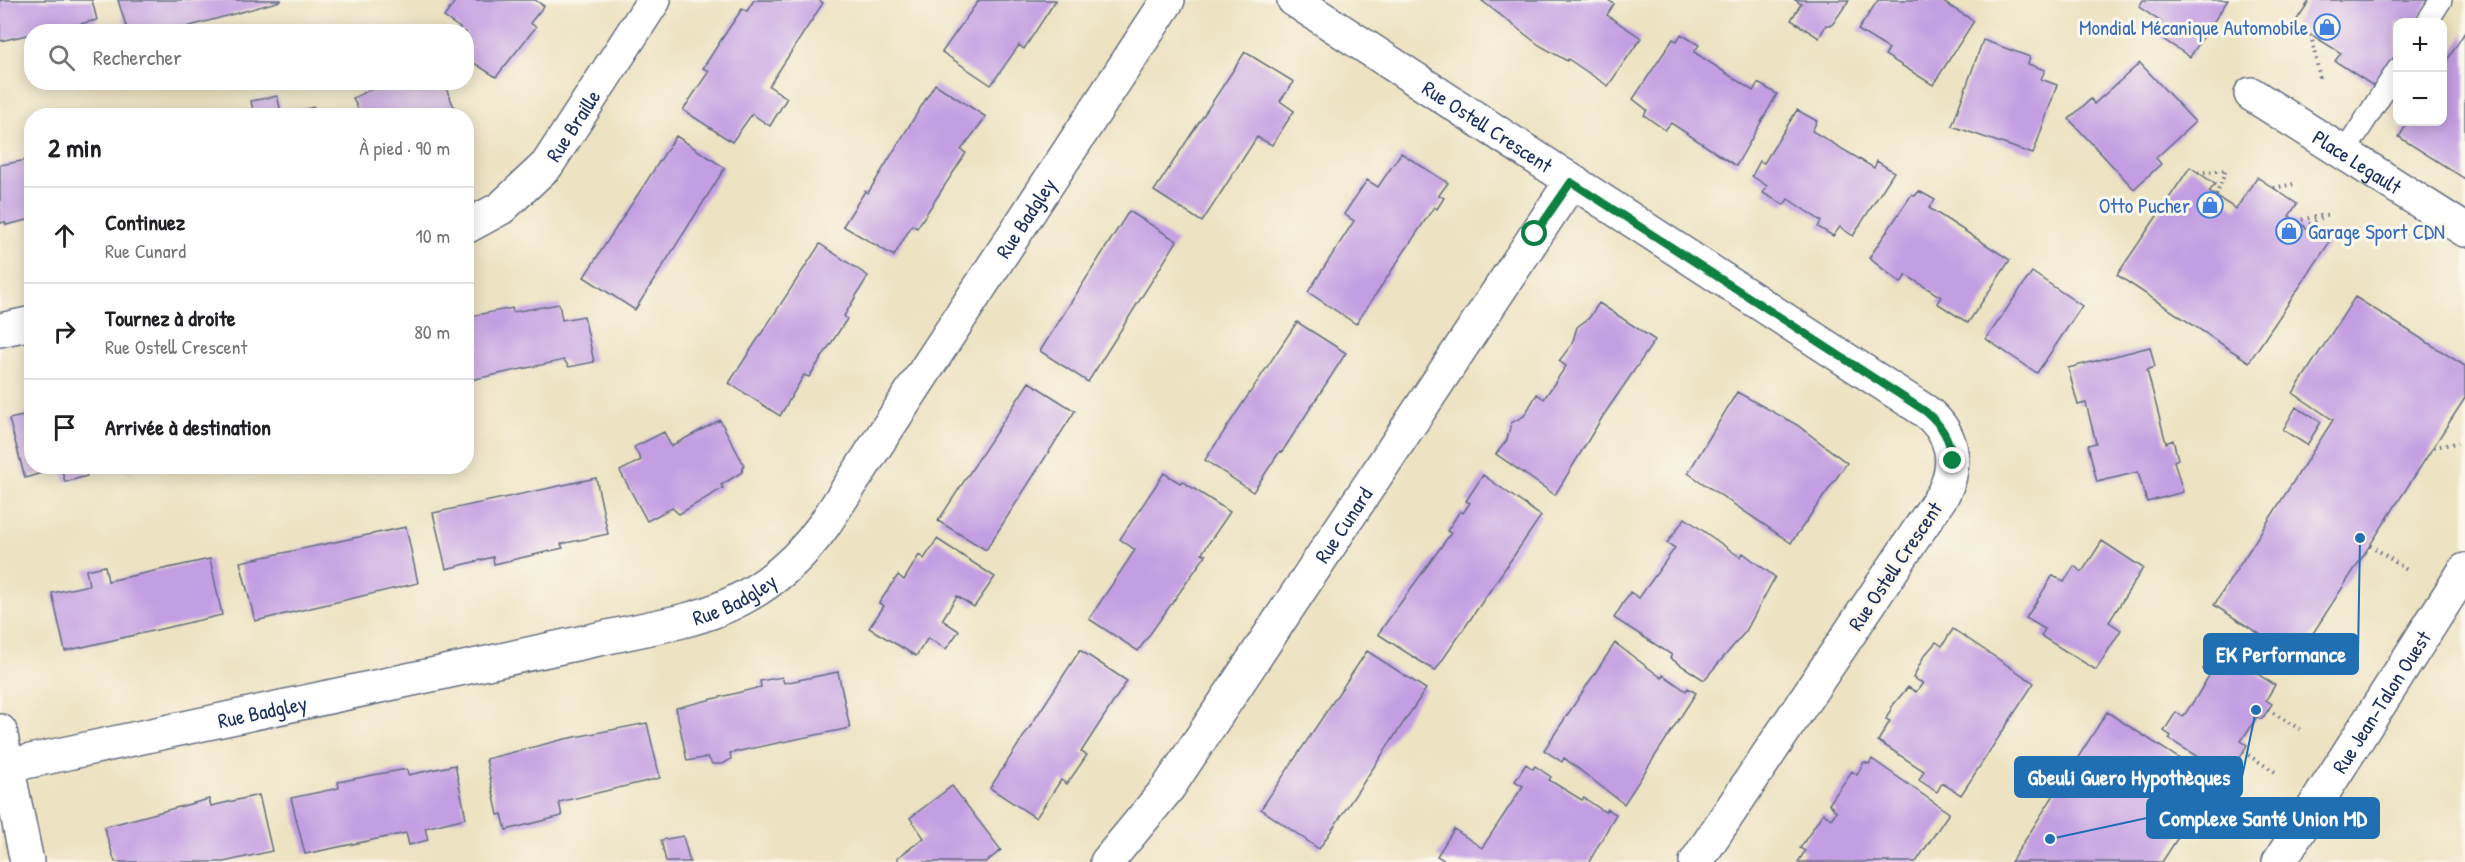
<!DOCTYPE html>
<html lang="fr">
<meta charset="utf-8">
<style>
:root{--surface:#fff;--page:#f2f2f2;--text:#202124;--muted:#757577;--line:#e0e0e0}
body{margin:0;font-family:"Patrick Hand",sans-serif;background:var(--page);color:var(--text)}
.controls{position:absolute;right:18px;top:18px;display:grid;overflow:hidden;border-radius:12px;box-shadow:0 3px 15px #0003}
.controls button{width:54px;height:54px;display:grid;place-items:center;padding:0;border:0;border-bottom:2px solid var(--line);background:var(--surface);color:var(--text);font:30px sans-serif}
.stop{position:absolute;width:18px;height:18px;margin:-14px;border:4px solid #0b8043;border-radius:50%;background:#fff}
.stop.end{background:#0b8043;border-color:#fff;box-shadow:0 2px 6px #0008}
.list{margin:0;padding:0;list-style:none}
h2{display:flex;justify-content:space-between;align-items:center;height:78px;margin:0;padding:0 24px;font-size:26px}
h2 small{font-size:20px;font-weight:400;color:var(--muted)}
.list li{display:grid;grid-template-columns:39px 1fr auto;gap:18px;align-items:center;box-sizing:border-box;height:96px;padding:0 24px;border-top:2px solid var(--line)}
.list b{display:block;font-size:22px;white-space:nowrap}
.list p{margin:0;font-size:20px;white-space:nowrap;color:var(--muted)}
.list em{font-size:20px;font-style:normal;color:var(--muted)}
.icon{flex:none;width:33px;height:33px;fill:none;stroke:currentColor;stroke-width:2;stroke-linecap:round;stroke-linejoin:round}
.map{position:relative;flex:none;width:2465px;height:862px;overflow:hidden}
.search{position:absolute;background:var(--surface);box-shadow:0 3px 15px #0003;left:24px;top:24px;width:450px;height:66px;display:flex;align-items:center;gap:15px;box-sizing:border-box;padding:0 21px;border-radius:24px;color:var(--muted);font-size:22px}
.panel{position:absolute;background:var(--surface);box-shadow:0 3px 15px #0003;left:24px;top:108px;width:450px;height:366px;border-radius:24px}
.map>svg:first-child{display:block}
.building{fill:#c39ee2}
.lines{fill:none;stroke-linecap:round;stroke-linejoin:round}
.lane-casing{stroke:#646e81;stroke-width:24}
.street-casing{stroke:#646e81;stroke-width:36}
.secondary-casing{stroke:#646e81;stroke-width:36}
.path{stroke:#646e81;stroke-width:4;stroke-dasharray:1.5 4.5;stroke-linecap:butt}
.lane{stroke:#fff;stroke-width:21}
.street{stroke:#fff;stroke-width:33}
.secondary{stroke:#fff;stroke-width:33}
.route{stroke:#0b8043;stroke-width:8}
.labels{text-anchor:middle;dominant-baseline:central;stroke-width:6;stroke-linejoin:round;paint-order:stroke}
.shop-label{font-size:21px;fill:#366cbe;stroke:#fbf7ec;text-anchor:end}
.street-label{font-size:21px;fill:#1b2f5e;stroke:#fbf7ec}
.leader{fill:none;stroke:#1f6fb2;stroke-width:2}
.callout-dot{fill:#1f6fb2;stroke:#fbf7ec;stroke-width:2}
.callout{fill:#1f6fb2;stroke:#1f6fb2;stroke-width:2}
.callout-label{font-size:22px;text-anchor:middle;font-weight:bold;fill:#fff}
</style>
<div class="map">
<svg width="2465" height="862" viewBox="0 0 2465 862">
<rect width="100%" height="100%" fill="#fbf7ec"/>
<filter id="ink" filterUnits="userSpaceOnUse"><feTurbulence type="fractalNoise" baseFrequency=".0167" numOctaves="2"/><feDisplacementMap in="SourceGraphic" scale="12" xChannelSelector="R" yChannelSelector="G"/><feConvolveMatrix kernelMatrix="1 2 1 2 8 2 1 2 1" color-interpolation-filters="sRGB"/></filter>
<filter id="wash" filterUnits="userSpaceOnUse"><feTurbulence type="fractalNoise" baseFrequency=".008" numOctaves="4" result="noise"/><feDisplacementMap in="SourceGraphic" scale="24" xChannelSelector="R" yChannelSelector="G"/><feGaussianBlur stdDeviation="1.35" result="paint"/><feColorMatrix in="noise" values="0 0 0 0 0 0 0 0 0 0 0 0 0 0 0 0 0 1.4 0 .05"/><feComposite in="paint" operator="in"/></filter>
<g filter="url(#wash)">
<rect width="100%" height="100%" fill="#ede2c1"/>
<g id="blocks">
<path class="building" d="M0,0H92L97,20L45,32H32V34L0,41Z
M118,0H281V1L168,32H128Z
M456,0H535L544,6L530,23L536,27L496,77L466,58V32H458L460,28L444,17Z
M754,0H819L823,3L769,86L787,98L770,126L752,114L732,142L683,110L709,71L703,68L723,37L742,9L747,11Z
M979,0H1056L1024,49L1019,45L991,85L942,52Z
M1481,0H1608L1614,4L1607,15L1641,38L1608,86L1568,59L1567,61L1539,45Z
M1795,0H1849L1832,25H1826L1819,38L1791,20L1801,4Z
M1878,0H1940L1974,21L1933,85L1885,55L1889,49L1858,30Z
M2143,0H2228L2190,57L2154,33L2161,22L2139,7Z
M2310,0H2430L2416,22H2397V52L2375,87L2335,61L2341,53L2294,24Z
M2465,32V179L2399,137L2408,122H2442V68Z
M1681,34L1699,45L1694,52L1753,91L1758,83L1777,94L1736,166L1671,123L1665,130L1644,115L1647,110L1633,99L1673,39L1677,41Z
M1983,40L2030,57L2028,64L2045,70L2041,79L2057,85L2033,154L1952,126Z
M1245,52L1294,82L1280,101L1294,111L1272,145L1257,137L1202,222L1154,191Z
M2140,63L2195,122L2156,158L2161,164L2134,189L2069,119L2091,99L2094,104Z
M369,82H443L455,109L451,112L453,116H361L353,98L372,89Z
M935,84L986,117L961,150L966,153L917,228L912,225L894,256L843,226L865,191L868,193Z
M277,96L282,115L314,107L317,116H254L251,101Z
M1797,110L1817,121L1812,131L1874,168L1877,161L1894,172L1853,236L1840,227L1833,236L1818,227L1821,221L1788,199L1784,205L1763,193L1767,186L1752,176L1760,161L1764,163Z
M676,136L725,168L635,310L584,277Z
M1401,153L1448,183L1439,195L1444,198L1437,209L1434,207L1356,324L1308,292L1354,221L1344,214L1367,180L1378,187Z
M32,159V219L6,225L5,222L0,223V165Z
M2190,167L2215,184L2209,192L2236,209L2257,177L2297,204L2289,216L2329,243L2249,362L2117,275Z
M1919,191L1935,200L1929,208L2010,260L1968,323L1937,303L1941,297L1906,275L1901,283L1869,258L1912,194L1915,196Z
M1129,211L1177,241L1088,382L1040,351Z
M820,244L868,276L844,316L847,319L809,377L804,375L780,416L729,383Z
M2032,272L2082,306L2037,373L1986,339Z
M2355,297L2465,366V398L2297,658L2214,605L2333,420L2293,393Z
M1599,303L1655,340L1603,416L1555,495L1496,454L1507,440L1511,423L1524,416L1537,394L1544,399L1566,366L1559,361L1572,344L1577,327L1589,318Z
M559,304L562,320L584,316L594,362L569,367L564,360L466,381V317L512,308L513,312Z
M1297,322L1346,353L1282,452L1280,451L1253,492L1205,460Z
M2150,347L2155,367L2147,370L2166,443L2173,440L2178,459L2174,461L2183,492L2147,502L2138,472L2097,482L2088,445L2096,443L2086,403L2078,405L2068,368Z
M1029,382L1075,411L986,550L938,521Z
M1737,392L1797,425L1847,463L1791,543L1688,473Z
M2296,407L2321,422L2307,445L2283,430Z
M32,414V466H85L87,476L65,482L61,467L25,478L9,419Z
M720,420L744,465L742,472L721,485L723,488L679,514L672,508L647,521L620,471L641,460L634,447L664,432L671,446Z
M126,466H142V467L127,471Z
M1164,473L1180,483L1182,481L1230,512L1202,553L1206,555L1138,651L1089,619L1135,550L1120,539Z
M1483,475L1541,516L1435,671L1378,634L1451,533L1447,531L1460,511L1463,513L1470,503L1466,501Z
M596,478L608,534L561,544L563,548L529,556L494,564L493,557L446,569L433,513Z
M1685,518L1740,557L1743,553L1775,577L1746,631L1704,680L1670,658L1672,655L1614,618L1630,592L1639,598L1675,548L1667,543Z
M406,527L418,583L255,621L240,562Z
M937,539L995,577L974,607L957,596L942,620L959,631L946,649L928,638L916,656L869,628L884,606L879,603L898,575L904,580L919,555L924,559Z
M2102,541L2143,568L2109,622L2121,630L2096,670L2041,636L2045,629L2026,618L2053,575L2064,582L2074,566L2082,572Z
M210,559L222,615L65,651L52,593L89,585L86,570L105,566L108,581Z
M1953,629L2034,683L1961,795L1942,783L1937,792L1919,780L1924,771L1878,741L1890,721L1886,719L1893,705L1908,687L1916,692L1923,683L1913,678L1924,656L1936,642L1942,646Z
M1615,643L1662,678L1663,675L1686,691L1688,688L1696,693L1624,804L1564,758L1562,762L1544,750Z
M1080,650L1127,681L1081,752L1087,755L1067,784L1061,780L1036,818L990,788Z
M1367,651L1426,689L1319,849L1261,809Z
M2214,651L2221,656L2223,652L2275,685L2266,700L2272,704L2262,719L2257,717L2241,741L2247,745L2243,752L2238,762L2232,757L2223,773L2169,739L2171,736L2164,731L2176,712L2183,717L2197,696L2210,674L2203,669Z
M838,672L850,728L730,753L731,759L723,764H712L708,757L687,761L676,708L761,687L760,681L782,677L784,683Z
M2107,712L2214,781L2205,796L2162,862H2011Z
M647,723L660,778L559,802L562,816L506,830L502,814L498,815L486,759L565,739Z
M1872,759L1949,813L1916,862H1798L1805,851L1800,848L1823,813L1831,819L1834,815L1836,811L1829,804L1852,771L1857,775L1864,762L1869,764Z
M1526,764L1533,769L1535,766L1551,777L1549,780L1582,800L1584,798L1605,812L1607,809L1616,814L1589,862H1447L1437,856L1454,829L1482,848L1523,786L1515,781Z
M455,765L466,818L425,828L428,840L409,845L406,833L305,854L291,798L339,788L338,782L373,775L407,769L408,775Z
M952,786L1001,850L986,862H900L897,858L924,838L910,818Z
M259,795L272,851L224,862H115L104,827L209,799L211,806Z
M683,836L690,862H666L661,840Z"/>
</g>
</g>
<g filter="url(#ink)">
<use href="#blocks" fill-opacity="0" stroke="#646e81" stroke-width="1.5"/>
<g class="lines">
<g class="lane-casing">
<path id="lane" d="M2427,22L2441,0
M2344,153L2398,69"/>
</g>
<g class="street-casing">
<g id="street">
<path id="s1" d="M1294,0L1925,411C1953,432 1959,463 1943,494L1696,862"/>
<path id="s2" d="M2251,94L2465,230"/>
<path id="s3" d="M466,227L501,208L547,165L654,0"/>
<path d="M0,330L32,323"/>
<path d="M0,731L27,862"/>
<path id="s4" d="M7,766L678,622C739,608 787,577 824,525L1168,0"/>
<path id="s5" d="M1107,862L1168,788L1571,182"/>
</g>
</g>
<g class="secondary-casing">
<g id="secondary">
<path id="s6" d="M2279,862L2465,570"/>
</g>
</g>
<path class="path" d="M2311,35L2320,79
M2198,173L2226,170L2216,196
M2274,188L2294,184
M2296,221L2330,214
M2304,227L2324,217
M2434,447L2458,443
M2370,545L2407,570
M2306,645L2343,669
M2268,710L2303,731
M2243,752L2277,773
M2183,830L2202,833"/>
<use href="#lane" class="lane"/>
<use href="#street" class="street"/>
<use href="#secondary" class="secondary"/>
</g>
</g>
<g class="lines" filter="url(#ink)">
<path class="route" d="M1535,234L1571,182L1925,411C1942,425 1950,439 1953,461"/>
</g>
<defs>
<g id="shop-ring" transform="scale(1.35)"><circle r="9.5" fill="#fbf7ec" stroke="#3f7fe0" stroke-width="1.5"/><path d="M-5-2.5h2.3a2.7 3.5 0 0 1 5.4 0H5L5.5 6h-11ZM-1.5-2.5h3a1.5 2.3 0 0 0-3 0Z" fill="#3f7fe0"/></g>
</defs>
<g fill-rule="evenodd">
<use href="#shop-ring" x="2327" y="27"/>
<use href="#shop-ring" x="2210" y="205"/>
<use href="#shop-ring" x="2289" y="231"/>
</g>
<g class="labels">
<g class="shop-label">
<text x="2308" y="27">Mondial Mécanique Automobile</text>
<text x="2190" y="205">Otto Pucher</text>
<text x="2308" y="231" text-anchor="start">Garage Sport CDN</text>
</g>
<g class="street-label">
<text stroke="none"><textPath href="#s3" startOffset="150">Rue Braille</textPath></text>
<text stroke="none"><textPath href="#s1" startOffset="231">Rue Ostell Crescent</textPath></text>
<text stroke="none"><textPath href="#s2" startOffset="126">Place Legault</textPath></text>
<text stroke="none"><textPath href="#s4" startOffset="1233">Rue Badgley</textPath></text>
<text stroke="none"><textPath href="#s5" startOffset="412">Rue Cunard</textPath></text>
<text transform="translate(1895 566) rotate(-56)">Rue Ostell Crescent</text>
<text stroke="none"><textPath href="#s4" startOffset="747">Rue Badgley</textPath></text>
<text stroke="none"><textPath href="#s6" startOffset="190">Rue Jean-Talon Ouest</textPath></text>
<text stroke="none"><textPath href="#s4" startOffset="261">Rue Badgley</textPath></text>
</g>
</g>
<path class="leader" d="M2360 538L2358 654M2256 710L2242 777M2050 839L2147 818"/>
<g class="callout-dot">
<circle cx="2360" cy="538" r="6"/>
<circle cx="2256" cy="710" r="6"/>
<circle cx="2050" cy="839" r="6"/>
</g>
<g class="callout">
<rect x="2204" y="634" width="154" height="40" rx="6"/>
<rect x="2015" y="757" width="227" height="40" rx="6"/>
<rect x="2147" y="798" width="232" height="40" rx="6"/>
</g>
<g class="callout-label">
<text x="2281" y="662">EK Performance</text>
<text x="2129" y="785">Gbeuli Guero Hypothèques</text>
<text x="2263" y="826">Complexe Santé Union MD</text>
</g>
</svg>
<div class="controls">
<button>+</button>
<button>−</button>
</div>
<div class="stop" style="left:1535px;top:234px"></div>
<div class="stop end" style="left:1953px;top:461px"></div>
<div class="search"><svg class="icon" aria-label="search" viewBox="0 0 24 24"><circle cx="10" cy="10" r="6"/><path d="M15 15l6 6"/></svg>Rechercher</div>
<section class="panel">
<h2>2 min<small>À pied · 90 m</small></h2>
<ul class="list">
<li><svg class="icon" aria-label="ahead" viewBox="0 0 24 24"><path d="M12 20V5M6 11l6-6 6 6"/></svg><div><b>Continuez</b><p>Rue Cunard</p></div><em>10 m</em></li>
<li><svg class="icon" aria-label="right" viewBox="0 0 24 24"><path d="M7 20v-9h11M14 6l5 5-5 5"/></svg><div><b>Tournez à droite</b><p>Rue Ostell Crescent</p></div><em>80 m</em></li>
<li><svg class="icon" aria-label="arrive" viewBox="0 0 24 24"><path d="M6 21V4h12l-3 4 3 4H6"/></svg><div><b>Arrivée à destination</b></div></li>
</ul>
</section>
</div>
